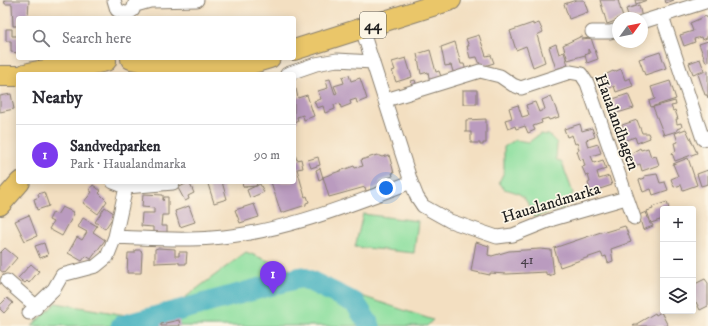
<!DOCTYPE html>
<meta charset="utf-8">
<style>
:root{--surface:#fff;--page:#f2f2f3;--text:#2b2b33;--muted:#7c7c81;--line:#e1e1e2;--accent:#7c3aed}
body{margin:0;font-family:"IM FELL DW Pica",serif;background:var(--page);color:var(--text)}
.controls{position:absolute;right:12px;bottom:12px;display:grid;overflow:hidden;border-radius:4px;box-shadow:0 2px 10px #0003}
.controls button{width:36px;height:36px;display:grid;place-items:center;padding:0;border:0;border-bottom:1px solid var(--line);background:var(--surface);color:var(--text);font:20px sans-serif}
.compass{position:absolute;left:612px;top:12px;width:36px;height:36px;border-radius:50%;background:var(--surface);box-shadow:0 2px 10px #0003;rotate:57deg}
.you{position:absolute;left:386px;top:188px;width:14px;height:14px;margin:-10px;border:3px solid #fff;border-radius:50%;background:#1a73e8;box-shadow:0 0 0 6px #1a73e833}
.badge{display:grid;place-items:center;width:26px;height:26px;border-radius:50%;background:var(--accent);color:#fff;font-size:13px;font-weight:700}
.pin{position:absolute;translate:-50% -33px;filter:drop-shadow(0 1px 2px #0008)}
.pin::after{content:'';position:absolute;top:21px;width:14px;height:12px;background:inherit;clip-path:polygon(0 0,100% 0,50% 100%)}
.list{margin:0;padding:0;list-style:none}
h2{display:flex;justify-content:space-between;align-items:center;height:52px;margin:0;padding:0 16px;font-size:17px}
h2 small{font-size:13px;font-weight:400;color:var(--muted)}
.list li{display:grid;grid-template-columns:26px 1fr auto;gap:12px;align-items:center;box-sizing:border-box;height:60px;padding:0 16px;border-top:1px solid var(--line)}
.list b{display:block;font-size:15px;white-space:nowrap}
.list p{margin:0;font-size:13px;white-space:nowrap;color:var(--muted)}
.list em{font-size:13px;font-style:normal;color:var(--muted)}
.icon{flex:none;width:22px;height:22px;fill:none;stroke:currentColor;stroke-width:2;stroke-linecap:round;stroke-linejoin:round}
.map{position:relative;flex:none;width:708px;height:326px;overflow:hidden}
.search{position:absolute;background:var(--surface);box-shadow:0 2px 10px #0003;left:16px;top:16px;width:280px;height:44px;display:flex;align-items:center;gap:10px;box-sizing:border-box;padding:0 14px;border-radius:4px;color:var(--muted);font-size:15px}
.panel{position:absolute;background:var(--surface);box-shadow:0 2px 10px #0003;left:16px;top:72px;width:280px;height:112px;border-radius:4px}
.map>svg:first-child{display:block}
.green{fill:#8cdf9f;stroke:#547e5e}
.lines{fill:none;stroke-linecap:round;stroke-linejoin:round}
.river{stroke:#43b1bf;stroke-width:21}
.building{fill:#ba9bbf}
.minor-casing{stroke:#887e6e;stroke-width:15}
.primary-casing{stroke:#887e6e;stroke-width:22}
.minor{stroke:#fff;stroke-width:13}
.primary{stroke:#eac669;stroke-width:20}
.labels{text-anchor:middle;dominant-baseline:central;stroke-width:3.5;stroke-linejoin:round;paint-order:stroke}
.number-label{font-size:14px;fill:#443c45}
.shield{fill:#fcf5e5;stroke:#5f5d58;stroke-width:1}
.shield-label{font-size:15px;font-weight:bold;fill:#1c1c1c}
.street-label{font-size:16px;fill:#1c1c1c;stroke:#fcf5e5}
</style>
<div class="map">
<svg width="708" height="326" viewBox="0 0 708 326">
<rect width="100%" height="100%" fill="#fcf5e5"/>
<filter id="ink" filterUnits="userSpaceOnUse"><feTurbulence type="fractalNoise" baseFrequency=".025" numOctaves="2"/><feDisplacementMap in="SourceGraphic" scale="8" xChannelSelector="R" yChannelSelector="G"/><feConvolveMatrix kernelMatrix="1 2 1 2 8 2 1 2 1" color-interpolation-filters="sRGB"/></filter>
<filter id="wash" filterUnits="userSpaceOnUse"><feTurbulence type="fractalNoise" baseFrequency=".012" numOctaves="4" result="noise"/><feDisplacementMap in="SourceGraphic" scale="16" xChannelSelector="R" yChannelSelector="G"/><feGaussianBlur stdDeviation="0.9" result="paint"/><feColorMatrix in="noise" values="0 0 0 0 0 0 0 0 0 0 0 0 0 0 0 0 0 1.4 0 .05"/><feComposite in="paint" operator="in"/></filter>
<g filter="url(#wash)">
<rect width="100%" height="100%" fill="#f3dfc1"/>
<path class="green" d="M540,134L549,135L557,143L556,159L562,163L573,193L564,208L534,217C525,198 526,194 504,189L499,182L504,172V147L515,140L529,142Z
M363,214L418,221L414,253L355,247Z
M246,252L329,285L433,320L427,326H32L56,303L155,320Z"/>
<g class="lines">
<path class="river" d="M121,326L302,277L355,303L370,326"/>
</g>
<g id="blocks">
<path class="building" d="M4,0H29L28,18H18V26H13L12,4H5Z
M576,0H584L588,12L569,19L564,4Z
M600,0H618L623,18H618V20L607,24Z
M635,0H647L636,4Z
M665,0H674L666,3Z
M639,5L642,18H629L626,9Z
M706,16L708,21L707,38L702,40L701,37L694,39L695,42L684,46L680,35L693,31L690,23Z
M533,23V25L539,23L543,32L537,35L545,62L533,67L526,46L516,50L510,31Z
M6,29H12V36H18V53L11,52V41H6Z
M479,35L486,56L491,55L494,63L481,67L477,57L470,58L467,46H469L466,39Z
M582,36V39L591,38L598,59L587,63L585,55L590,53L588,49V53L585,55L568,60L563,45Z
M708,41V62H706L699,44Z
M455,42L461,64H464L466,71L454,75L451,65L445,66L441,47Z
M556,44L559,54L564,52L568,65L556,69L549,47Z
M430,50L436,72L439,71L442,79L430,83L428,72L421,74L417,54Z
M660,52L666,68L645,75L639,59Z
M406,58L412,77L396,82L392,71L395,70L392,62Z
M700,59L704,70L693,74L689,63Z
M621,69L625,80L630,78L633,86L616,92L614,86L602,92L600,87L607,85L603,76L613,71L614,72Z
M708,70V98L707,95H705L698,74Z
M349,75L351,81L360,78L367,99L357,103L356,99L350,101L351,104L341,108L340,103L334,105L335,109L325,113L323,106L317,108L314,101L321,99L318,91L328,88L326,80L330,79L335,94L337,93L334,86L344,83L342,77Z
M415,80L417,86L413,88L411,81Z
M670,81L676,99L651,107L649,101L655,99L651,87Z
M296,89L298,98L307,95L314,116L304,120L303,115L297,117L298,121L294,123V90Z
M463,90H477V104H463Z
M11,94L14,109L0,112V96Z
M628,94L634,108L614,114L611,106L615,105L613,99Z
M551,96L559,117L549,120L548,118L541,120L542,123L533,126L535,130L528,133L525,126L516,129L515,126L508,129L505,120L512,118L509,108L518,105L522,117L529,115L526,105L535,102L539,112L545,109L542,100Z
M675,101L676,105L671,106L673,111L675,110L678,119H676L677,124L681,123L682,127L677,129V131L664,135L653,107Z
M486,119V143H483V145H480V143H471V132H466V120Z
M637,120L642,133H648L650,138L637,143L635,137L623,141L620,132L624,131L622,125Z
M580,124L582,131L592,128L595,137L586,140L588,147L598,144L601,153L591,156L594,163L603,160L606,169L597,172L599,179L609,176L612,185L591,192L588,183L590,182L588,175L586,176L582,167L585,166L583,159L580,160L577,151L579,150L577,143L575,144L572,135L567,137L564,129Z
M686,129L697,153L675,161L672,153L676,151L674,143L678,142L675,133Z
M640,148L641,150L648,148L651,157L656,156L659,165L642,171L640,164L634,166L630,154Z
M294,152L297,160L301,159L303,168L297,169L305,197L307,196L309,202L306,203V205L281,213L271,182H294Z
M377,155L382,157L389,155L394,173H392L393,176L380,181V185L377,187L366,191L365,187L329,197L323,177L354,166L355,168L363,166L361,160Z
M318,157L320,165L311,168L308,160Z
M688,158L697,185L683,190L681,185L674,187L671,179L678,176L673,164Z
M320,168L323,178L319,180L316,170Z
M708,170V184L701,186L697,174Z
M657,174L660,183L665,182L668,190L653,195L651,189L643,192L639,180L645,178L644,176Z
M189,182L194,193L188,196L189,199L185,201L178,188Z
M213,182H222L227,199L214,203L208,184Z
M242,182H256L257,186L243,187Z
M260,184L264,192L250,198L247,190Z
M93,185L101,191L99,193L107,201L98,214L83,203L92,192L89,190Z
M44,192L49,206L37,210L34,199L39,197L38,194Z
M143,194L163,195V201L164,197H168V215H162L161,226H167V234L153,233V227L141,226L142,213H154V208L142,207Z
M667,202L669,209H663V219L651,223L647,211L653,209L652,207Z
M254,204L259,217L240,223L235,210Z
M189,206L195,222L180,227L175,211Z
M62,207L73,212L72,213L74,214L62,236L49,229L53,222L49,220L53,212L57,215Z
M105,207L115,214L105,229L95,222Z
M646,212L650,224H652L653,226L643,230L639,215Z
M29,215L37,236L25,241L15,221Z
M83,218L97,226L93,232L105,240L91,259L86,256L82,261L68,253L77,237L82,240L87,232L78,227Z
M625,226L631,242L611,249L613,261L608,263L606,256L603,257L601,253L560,267L554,248L604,231L605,232Z
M476,242L489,246L488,255L492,256L509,251L540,249L551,250L554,274L549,276V274L546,275V272L507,274L490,273V275L471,271Z
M44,243L48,255L40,258L35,246Z
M5,248L17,258L4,273L0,270V253Z
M158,248L175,249V256H179V252H187L186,264H179V262L155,263V249Z
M135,250H141L142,253L141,273H127L128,253H135Z
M31,264L39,271L29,283L27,281L25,283L18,278Z
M705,279L708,283V306L700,310L696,302L693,303V285Z
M7,298L13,303L4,313L0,309V305Z
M661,312L668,326H633L655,313L656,315Z
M179,320L180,326H161V324Z"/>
</g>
</g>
<g filter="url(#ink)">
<use href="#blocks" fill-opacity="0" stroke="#887e6e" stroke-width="1"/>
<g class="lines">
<g class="minor-casing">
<path id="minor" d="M114,0L117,10L127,14L133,10L136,0
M136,5L150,1L197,0
M662,16L703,139L708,137
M642,22L708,1
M362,29L411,182L417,197L423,206L450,221L497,237L513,235L553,219L626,198
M592,32H610L618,30
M287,74L316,64L337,60L373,62
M386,100L480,71L500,76L513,85L521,88L570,72L581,74L587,83L634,218
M113,182L126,187L173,183
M115,237L126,187
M7,281L30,301L36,308
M29,313L54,289L62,275L96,266L107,257L115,237C147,238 180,241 212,238C281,233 347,206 411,182"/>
</g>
<g class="primary-casing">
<path id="primary" d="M294,50L451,0
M131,59C155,64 181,69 205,66C217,64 228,61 239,58
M226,71L270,58
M25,74C51,67 80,68 106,61
M0,76H18
M0,205L20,182"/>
</g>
<use href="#minor" class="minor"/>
<use href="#primary" class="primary"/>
</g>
</g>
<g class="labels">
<g class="number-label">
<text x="527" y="260">41</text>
</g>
<rect class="shield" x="360" y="12" width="26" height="26" rx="3"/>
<g class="shield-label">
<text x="373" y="25">44</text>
</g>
<g class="street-label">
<text transform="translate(617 122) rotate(70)">Haualandhagen</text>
<text transform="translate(551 203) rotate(-17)">Haualandmarka</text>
</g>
</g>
</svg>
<div class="controls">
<button>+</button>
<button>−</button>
<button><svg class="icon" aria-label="layers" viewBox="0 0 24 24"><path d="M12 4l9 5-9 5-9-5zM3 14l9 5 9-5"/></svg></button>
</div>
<svg class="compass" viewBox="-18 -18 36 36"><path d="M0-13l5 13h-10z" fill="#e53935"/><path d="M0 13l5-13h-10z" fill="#7c7c81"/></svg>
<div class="you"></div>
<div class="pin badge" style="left:273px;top:294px">1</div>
<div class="search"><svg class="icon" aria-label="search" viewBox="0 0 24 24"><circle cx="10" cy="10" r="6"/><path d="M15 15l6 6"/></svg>Search here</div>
<section class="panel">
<h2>Nearby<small></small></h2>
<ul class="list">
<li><span class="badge">1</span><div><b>Sandvedparken</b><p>Park · Haualandmarka</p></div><em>90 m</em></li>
</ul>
</section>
</div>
